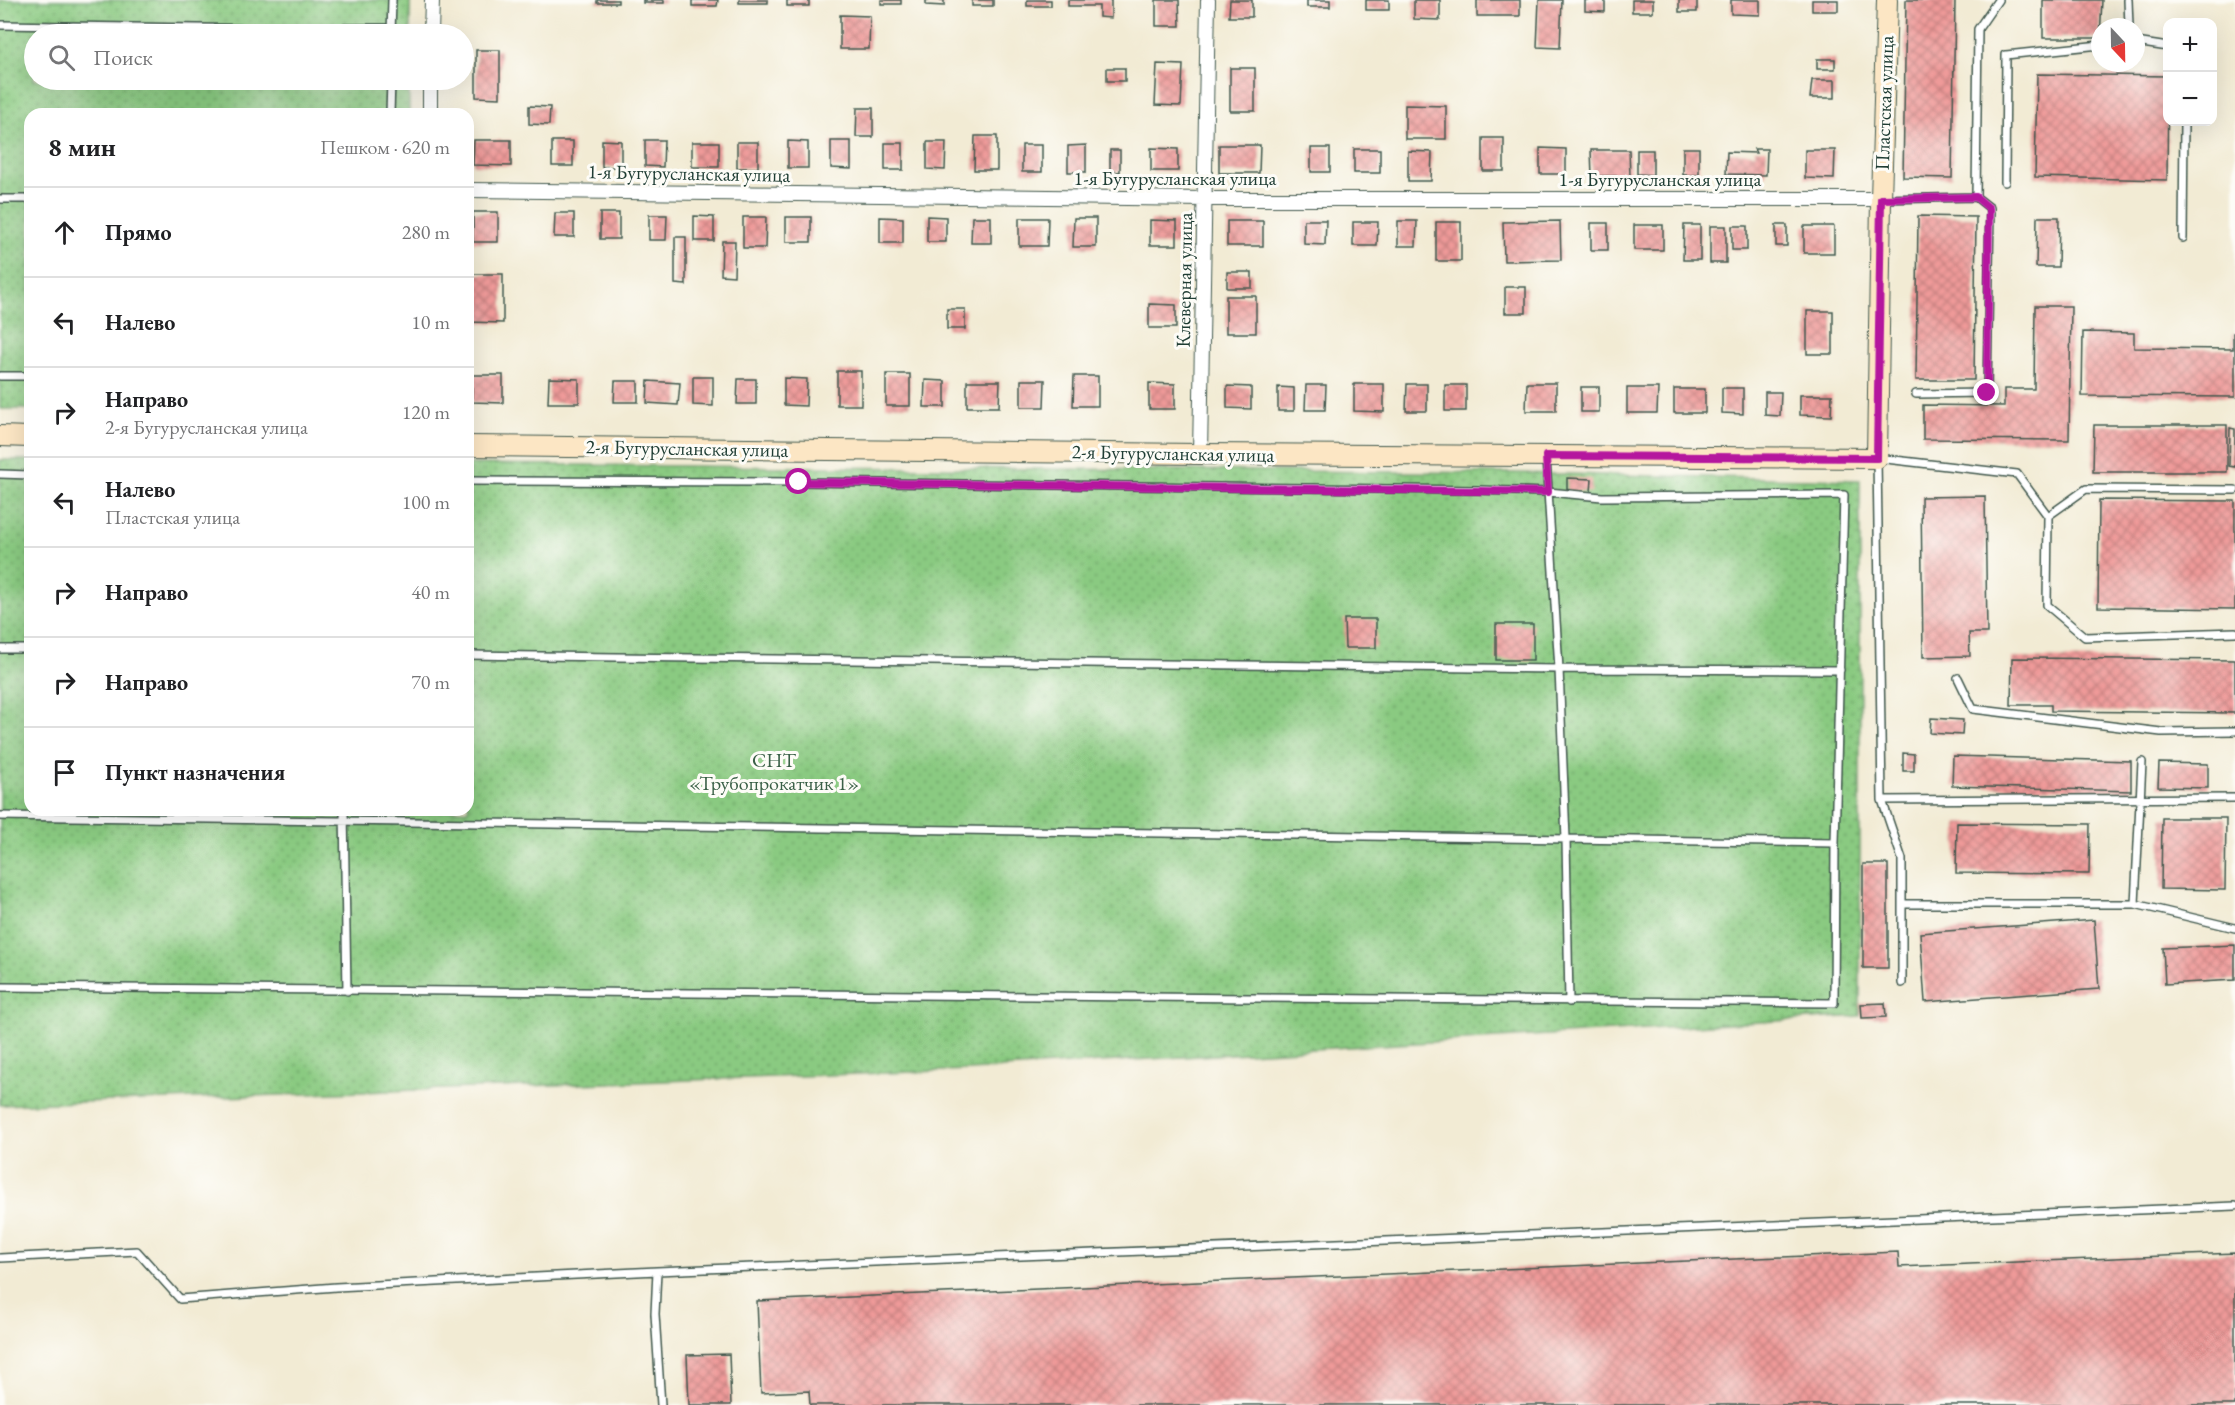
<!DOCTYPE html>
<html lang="ru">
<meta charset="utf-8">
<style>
:root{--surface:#fff;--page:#f6f6f6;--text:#202124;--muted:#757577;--line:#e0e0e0}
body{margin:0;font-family:"EB Garamond",serif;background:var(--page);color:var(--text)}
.controls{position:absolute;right:18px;top:18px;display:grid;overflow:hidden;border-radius:12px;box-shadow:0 6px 24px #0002}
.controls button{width:54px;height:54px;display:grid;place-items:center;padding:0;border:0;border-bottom:2px solid var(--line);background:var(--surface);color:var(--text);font:30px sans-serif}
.compass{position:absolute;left:2091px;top:18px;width:54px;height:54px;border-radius:50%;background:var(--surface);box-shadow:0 6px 24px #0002;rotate:158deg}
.stop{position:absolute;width:18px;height:18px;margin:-14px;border:4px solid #b5179e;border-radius:50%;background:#fff}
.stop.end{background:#b5179e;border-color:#fff;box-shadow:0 2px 6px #0008}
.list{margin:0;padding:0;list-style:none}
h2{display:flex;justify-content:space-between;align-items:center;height:78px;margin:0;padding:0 24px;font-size:26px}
h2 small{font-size:20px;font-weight:400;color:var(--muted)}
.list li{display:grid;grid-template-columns:39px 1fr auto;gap:18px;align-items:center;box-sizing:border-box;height:90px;padding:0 24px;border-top:2px solid var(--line)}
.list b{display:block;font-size:22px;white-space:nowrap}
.list p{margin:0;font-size:20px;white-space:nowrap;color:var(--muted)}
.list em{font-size:20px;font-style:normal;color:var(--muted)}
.icon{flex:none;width:33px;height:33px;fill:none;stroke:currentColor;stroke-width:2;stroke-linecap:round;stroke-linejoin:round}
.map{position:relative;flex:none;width:2235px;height:1405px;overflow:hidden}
.search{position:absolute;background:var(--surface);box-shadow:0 6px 24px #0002;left:24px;top:24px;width:450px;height:66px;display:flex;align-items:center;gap:15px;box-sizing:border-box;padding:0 21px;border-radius:33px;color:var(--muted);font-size:22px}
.panel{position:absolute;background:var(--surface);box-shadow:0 6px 24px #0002;left:24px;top:108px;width:450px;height:708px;border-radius:18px}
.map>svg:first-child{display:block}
.green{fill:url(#green-dots);stroke:#54845a;stroke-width:1.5}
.building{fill:url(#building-cross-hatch)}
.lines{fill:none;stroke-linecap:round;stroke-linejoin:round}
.lane-casing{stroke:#3f574c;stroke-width:10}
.street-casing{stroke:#3f574c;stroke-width:16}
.secondary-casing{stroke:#3f574c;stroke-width:22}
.lane{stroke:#fff;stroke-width:7}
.street{stroke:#fff;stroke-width:14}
.secondary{stroke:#fce6c4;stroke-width:20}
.route{stroke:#b5179e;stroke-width:8}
.labels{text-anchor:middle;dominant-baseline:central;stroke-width:6;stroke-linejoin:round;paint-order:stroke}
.street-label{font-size:20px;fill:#1f3d34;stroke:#fdfcf7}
.park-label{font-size:20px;fill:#3a6047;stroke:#fdfcf7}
</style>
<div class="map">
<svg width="2235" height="1405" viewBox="0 0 2235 1405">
<defs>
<pattern id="green-dots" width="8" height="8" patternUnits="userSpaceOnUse" patternTransform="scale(1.5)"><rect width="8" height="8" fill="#8aca81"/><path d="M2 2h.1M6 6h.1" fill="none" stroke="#70a56a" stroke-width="1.8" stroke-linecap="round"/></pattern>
<pattern id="building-cross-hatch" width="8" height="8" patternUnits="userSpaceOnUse" patternTransform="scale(1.5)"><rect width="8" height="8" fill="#ef9a99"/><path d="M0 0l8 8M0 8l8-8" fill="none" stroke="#c17f7e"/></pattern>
</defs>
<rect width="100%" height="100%" fill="#fdfcf7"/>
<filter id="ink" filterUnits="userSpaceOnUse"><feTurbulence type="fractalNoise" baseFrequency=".0167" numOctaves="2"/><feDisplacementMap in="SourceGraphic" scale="12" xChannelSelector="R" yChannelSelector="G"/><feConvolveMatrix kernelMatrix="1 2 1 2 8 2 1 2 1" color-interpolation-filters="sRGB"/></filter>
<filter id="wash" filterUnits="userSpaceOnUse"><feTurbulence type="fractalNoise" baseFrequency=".008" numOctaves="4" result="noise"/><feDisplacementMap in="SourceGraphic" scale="24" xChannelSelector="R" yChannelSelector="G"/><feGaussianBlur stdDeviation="1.35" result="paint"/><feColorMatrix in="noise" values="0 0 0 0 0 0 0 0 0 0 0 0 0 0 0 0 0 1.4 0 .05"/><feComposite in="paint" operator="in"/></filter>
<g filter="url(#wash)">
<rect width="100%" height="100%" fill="#f2ebd4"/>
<path class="green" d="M0,0H410V34H34V80H409V114H30V409H0Z
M0,460H30V810H468V464L1516,473L1860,480V1016L969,1070L0,1105Z"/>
<g id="blocks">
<path class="building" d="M597,0H618V3H597Z
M643,0H664V3H643Z
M692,0H718L717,6H692Z
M739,0H768V3H739Z
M787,0H809V6H787Z
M881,0H901V4H881Z
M926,0H944V6L926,5Z
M972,0H993V6H972Z
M1027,0H1051V6H1027Z
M1068,0H1111V18L1099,17V6H1068Z
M1156,0H1179L1180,26H1156Z
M1230,0H1252V17H1229Z
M1307,0H1330V7H1307Z
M1366,0H1389V10H1366Z
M1414,0H1440V20L1414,19Z
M1477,0H1520V16H1477Z
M1539,0H1562L1560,48L1537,47Z
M1585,0H1605V12L1585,11Z
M1632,0H1653V12H1632Z
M1679,0H1697V12H1679Z
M1731,0H1760V15L1731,14Z
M1812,0H1838V11H1812Z
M1906,0H1955L1952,178L1903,177Z
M2043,0H2102L2100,38H2043Z
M840,15L870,16L869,49H840Z
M476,50H500V98L476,97Z
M1817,59H1835V69H1817Z
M1157,64L1183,65L1181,106L1155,105Z
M1107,68H1125V81H1107Z
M1230,68H1255V111H1230Z
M2037,74L2168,76L2167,180L2035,177Z
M1812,80H1835V98H1810Z
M1405,105L1446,106V139H1405Z
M529,106L550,107L549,125L529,124Z
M857,108H873V137H856Z
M975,136H997V170H974Z
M1483,138H1504V171H1483Z
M474,140H511V166L473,165Z
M602,140L621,141V167H602Z
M645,140H664L663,167L645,166Z
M552,141H573V166H552Z
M788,141L808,142V168H788Z
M831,141H851V169L831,168Z
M692,142H719V167H692Z
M737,142H758V168H737Z
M927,142H946L945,170L927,169Z
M885,143H903V170H885Z
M1022,145H1042V172H1022Z
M1086,145V172H1068V146Z
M1219,145H1260L1259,173H1219Z
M1151,148L1178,149V171H1151Z
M1311,148H1330V172H1311Z
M1540,148L1566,149V174H1540Z
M1683,148H1699V175H1683Z
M1354,149H1380V173H1354Z
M1754,149H1767L1766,175L1726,174L1727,152L1756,153Z
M1110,150H1120V172L1110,171Z
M1591,150H1629L1630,176H1592Z
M1637,150H1653V175L1637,174Z
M1805,150H1835L1834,179L1805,178Z
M1408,151L1432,152L1431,181H1408Z
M473,212H498V242H473Z
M555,213H574V237H554Z
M600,213H619V239H600Z
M649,215H667L666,240H649Z
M694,216L714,217V241H694Z
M927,216L946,217V242H927Z
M1918,216L1976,217L1974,380H1916Z
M743,217H766L765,248H743Z
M786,217H811V242H786Z
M880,217L903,218V243H880Z
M972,217H991V243H971Z
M2037,217H2059L2058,267H2036Z
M1019,218H1048L1047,246H1019Z
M1074,218H1096V247H1073Z
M1150,220L1177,221V245H1150Z
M1304,220H1326L1325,245L1304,244Z
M1227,221H1263V246H1227Z
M1398,221H1417L1416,246H1398Z
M1560,221L1561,260L1504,261L1503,222Z
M1353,222H1378L1377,246H1353Z
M1436,222H1461V261H1436Z
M1591,223H1608V250H1591Z
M1634,225H1663V250H1634Z
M1684,225H1700V260H1683Z
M1776,225H1787V246H1776Z
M1710,226H1726V263H1710Z
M1732,226H1747V250H1732Z
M1804,226H1834V253H1804Z
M675,237H686V285L675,284Z
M722,241H735L734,276L721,275Z
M1227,272H1252V288H1227Z
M468,274H503V323L468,322Z
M1505,287H1526V313H1505Z
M1226,296H1256V333H1226Z
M1149,304L1176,305V328H1149Z
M2035,306H2071L2069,440L1923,439V405L2004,406V389H2034Z
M947,309H965V329H947Z
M1807,311H1833V354H1807Z
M2083,332L2134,333V348L2233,349V333H2235V397L2082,396Z
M837,371H861V405H837Z
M886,374H910V406H886Z
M472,375H503V403L472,402Z
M1074,376H1098V406H1073Z
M693,377H713V406L693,405Z
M549,378L579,379V403H548Z
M784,378L807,379L806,406L784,405Z
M738,379H756V404H737Z
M925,380L945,381V407H924Z
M1021,380H1045L1044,407H1021Z
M615,381H638V402H614Z
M648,381L680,383L678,405L647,403Z
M967,381H1000L999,407H967Z
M1149,383L1175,384V409H1149Z
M1527,383H1556V411H1526Z
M1354,384H1384V412L1354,411Z
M1407,384H1427V411H1406Z
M1306,385H1326L1325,410H1305Z
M1445,385H1466V411H1445Z
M1227,386L1251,387V409L1227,408Z
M1278,387L1294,388V411H1278Z
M1581,387H1599V412H1581Z
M1627,388H1658L1657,413H1627Z
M1722,388H1743V414L1722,413Z
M1674,389H1705V413H1674Z
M1765,392H1781L1780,416L1765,415Z
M1800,395H1832L1831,416L1800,415Z
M2094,425H2227V472H2093Z
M2230,428L2235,429V467L2229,466Z
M1567,478L1592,479L1591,492L1567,491Z
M1985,496L1987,633H1969L1970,656L1923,657L1921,497Z
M2099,500L2235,501V609L2098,607Z
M1344,619H1376V648H1345Z
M1496,624H1533V660H1496Z
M2012,658L2235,660V713L2051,711V705H2011Z
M1931,718L1963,720L1962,735L1930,733Z
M1903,753L1914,754V771H1903Z
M1953,756L2131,761V791L1952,786Z
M2159,763L2208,764V788L2158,787Z
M2162,818H2226L2225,890L2161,889Z
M1957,823L2090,824L2089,874L1956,873Z
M1863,864H1888V968H1863Z
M2094,920L2099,989L1925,1002L1920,933Z
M2235,945V980L2165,984L2163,948Z
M1885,1003L1886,1017L1862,1018L1861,1004Z
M1898,1252L1899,1267L2235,1253V1405H810L809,1391L761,1393L757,1301Z
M729,1354L731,1405H689L687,1355Z"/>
</g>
</g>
<g filter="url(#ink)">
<use href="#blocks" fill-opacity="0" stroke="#3f574c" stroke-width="1.5"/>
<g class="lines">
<g class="lane-casing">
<path id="lane" d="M2128,0L2129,27
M0,25L266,29L391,28
M391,34L392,0
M2136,42L2168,47
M390,114L391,80
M2005,182L2006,55L2100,45
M0,199H30
M1882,199L1976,197
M2183,238L2184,122
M0,376H30
M1916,394L1987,393L1990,208L1976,197L1978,29L1998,0
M1546,458L1559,669L1566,839L1569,1002
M0,474L30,475
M2235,490L2086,489L2048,516L2047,605L2085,637L2235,632
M0,649H30
M468,655L1559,669L1840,670
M1958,678L1973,709L2161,732L2235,731
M1882,800L2235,798
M344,810L347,991
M0,816L1835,843
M1902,904H2135L2235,928
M2135,904L2142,762
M1902,983V859L1882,800L1877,458L2017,474L2048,516
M0,987L1834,1003L1835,843L1844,495L1602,497L1548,492L1477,490L799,482L468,481
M0,1258L137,1251L180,1299L336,1287L657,1271
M661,1405L655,1314L657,1271L2235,1206"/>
</g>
<g class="street-casing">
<path id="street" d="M431,34L432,0
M430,114V80
M468,190L1205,199H1881
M1200,454L1208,0"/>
</g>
<g class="secondary-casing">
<path id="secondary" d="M0,436L30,437
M468,446L1200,454L1877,458L1881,199L1887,0"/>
</g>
<use href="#lane" class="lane"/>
<use href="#street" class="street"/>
<use href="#secondary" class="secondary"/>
</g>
</g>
<g class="lines" filter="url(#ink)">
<path class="route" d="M799,482L1548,492L1546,456L1877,458L1881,199L1976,197L1989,208L1987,393"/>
</g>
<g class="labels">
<g class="street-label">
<text transform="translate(1884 103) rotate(-88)">Пластская улица</text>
<text transform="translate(689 173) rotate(1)">1-я Бугурусланская улица</text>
<text x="1175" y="178">1-я Бугурусланская улица</text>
<text x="1660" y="179">1-я Бугурусланская улица</text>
<text transform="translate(1184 280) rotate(-89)">Клеверная улица</text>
<text transform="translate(687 448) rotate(1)">2-я Бугурусланская улица</text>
<text transform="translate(1173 453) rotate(1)">2-я Бугурусланская улица</text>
</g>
<g class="park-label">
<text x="774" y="760">СНТ<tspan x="774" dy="23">«Трубопрокатчик 1»</tspan></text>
</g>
</g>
</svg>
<div class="controls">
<button>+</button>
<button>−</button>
</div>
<svg class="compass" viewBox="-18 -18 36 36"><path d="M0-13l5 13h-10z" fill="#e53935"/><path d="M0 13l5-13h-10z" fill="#757577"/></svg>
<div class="stop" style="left:799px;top:482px"></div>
<div class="stop end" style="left:1987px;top:393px"></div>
<div class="search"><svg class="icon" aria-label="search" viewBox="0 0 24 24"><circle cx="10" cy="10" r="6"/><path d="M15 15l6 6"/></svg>Поиск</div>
<section class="panel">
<h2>8 мин<small>Пешком · 620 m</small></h2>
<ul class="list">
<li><svg class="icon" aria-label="ahead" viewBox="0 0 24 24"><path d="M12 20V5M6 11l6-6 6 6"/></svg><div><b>Прямо</b></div><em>280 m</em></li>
<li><svg class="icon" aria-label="left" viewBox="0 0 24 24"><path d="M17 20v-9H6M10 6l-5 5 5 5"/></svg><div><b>Налево</b></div><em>10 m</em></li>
<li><svg class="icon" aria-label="right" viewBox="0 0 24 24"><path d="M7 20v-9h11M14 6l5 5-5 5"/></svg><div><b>Направо</b><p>2-я Бугурусланская улица</p></div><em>120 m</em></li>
<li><svg class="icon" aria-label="left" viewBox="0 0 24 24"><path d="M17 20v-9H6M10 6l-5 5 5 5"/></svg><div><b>Налево</b><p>Пластская улица</p></div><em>100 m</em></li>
<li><svg class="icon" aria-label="right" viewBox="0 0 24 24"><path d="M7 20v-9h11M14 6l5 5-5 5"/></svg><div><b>Направо</b></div><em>40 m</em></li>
<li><svg class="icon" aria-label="right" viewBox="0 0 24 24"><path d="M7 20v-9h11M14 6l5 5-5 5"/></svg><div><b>Направо</b></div><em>70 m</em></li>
<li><svg class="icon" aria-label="arrive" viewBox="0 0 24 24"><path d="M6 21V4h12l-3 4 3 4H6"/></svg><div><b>Пункт назначения</b></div></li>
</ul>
</section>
</div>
